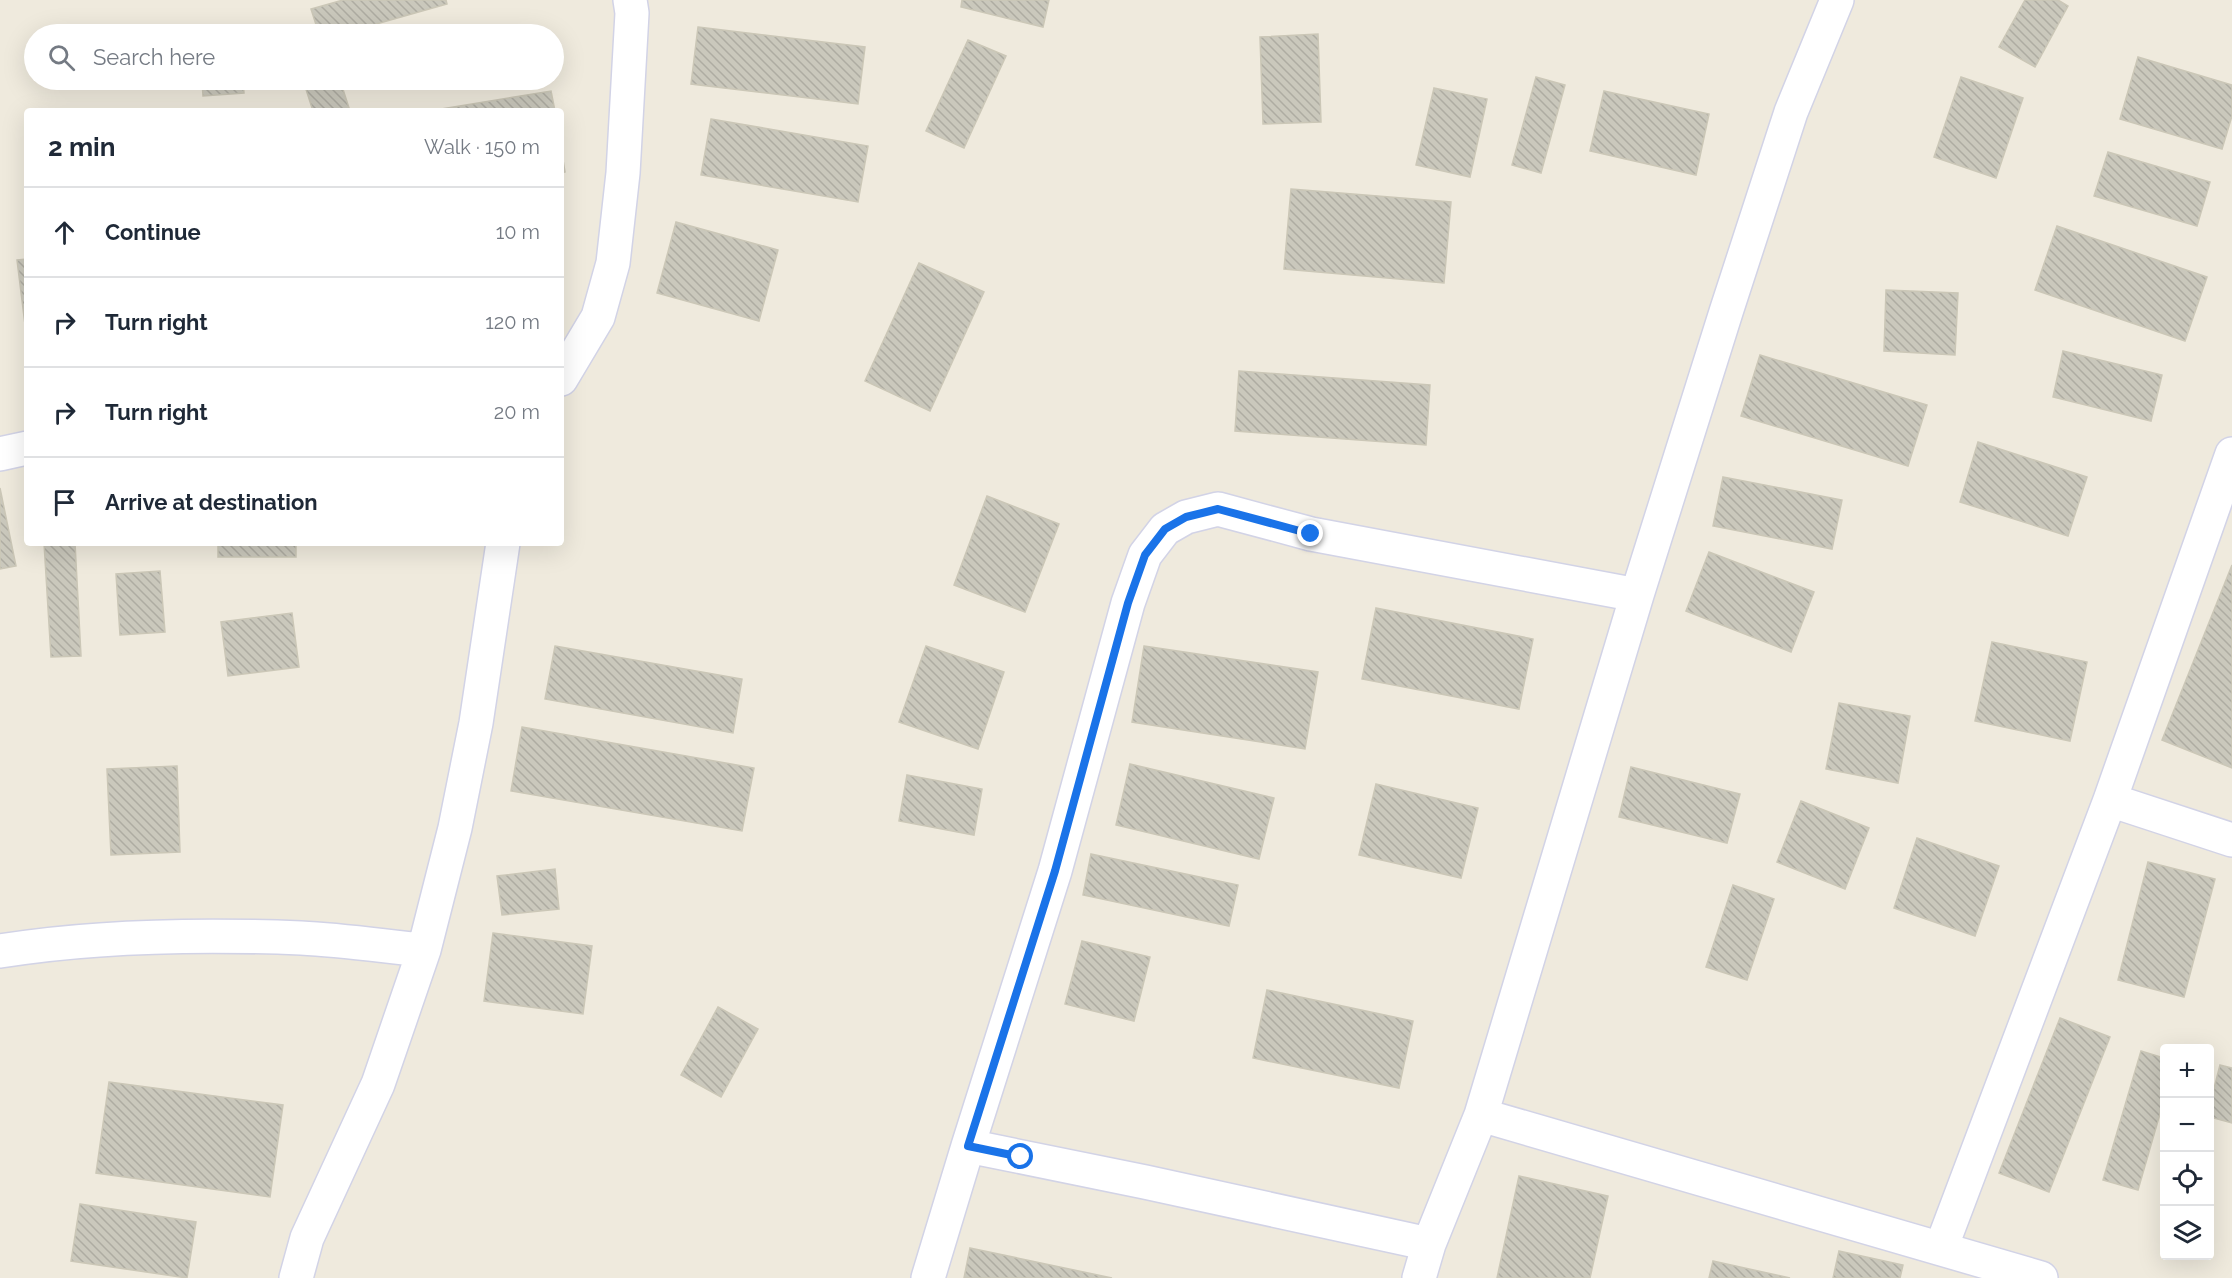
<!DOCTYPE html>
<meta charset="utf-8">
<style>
:root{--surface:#fff;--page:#f2f2f3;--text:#1f2937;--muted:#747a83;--line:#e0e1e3}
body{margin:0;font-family:Raleway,sans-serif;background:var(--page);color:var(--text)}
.controls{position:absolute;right:18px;bottom:18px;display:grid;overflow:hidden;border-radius:6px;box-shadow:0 6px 24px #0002}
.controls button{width:54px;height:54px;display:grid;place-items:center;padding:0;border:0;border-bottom:2px solid var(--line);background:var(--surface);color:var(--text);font:30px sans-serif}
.stop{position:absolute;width:18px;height:18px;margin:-14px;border:4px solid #1a73e8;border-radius:50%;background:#fff}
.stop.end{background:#1a73e8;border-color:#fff;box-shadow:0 2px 6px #0008}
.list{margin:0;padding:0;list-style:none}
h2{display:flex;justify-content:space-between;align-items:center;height:78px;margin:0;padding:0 24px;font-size:26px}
h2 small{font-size:20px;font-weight:400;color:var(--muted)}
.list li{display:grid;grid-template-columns:39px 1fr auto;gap:18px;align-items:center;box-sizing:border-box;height:90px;padding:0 24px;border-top:2px solid var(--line)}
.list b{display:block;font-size:22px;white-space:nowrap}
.list em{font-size:20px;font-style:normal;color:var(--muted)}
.icon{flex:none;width:33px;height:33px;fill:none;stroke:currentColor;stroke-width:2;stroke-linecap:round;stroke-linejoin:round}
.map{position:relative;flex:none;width:2232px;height:1278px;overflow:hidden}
.search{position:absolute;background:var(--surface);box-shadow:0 6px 24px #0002;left:24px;top:24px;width:540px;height:66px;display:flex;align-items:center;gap:15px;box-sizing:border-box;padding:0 21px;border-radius:33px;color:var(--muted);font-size:22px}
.panel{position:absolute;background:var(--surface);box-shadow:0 6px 24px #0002;left:24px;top:108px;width:540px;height:438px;border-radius:6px}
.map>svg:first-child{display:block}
.building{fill:url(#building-back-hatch);stroke:#cbc7b7;stroke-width:1.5}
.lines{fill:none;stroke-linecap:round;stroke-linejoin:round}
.minor-casing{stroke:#d2d3e6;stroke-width:36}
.minor{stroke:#fff;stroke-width:33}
.route{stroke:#1a73e8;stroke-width:8}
</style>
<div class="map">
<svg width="2232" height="1278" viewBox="0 0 2232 1278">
<defs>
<pattern id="building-back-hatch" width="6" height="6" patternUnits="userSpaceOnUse" patternTransform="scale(1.5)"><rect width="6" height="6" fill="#cac8bc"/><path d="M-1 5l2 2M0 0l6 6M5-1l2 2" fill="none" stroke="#aeaca2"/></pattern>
</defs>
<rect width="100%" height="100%" fill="#efeadd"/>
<path class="building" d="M343,0H446L447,4L341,34H319L311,9Z
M962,0H1049L1043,27L961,7Z
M2025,0H2058L2068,6L2035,67L1999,47Z
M698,27L865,47L858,104L691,84Z
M1318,34L1321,122L1263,124L1260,37Z
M968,40L1006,56L964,148L926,131Z
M2138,57L2232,85V116L2222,149L2120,119Z
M1536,77L1565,85L1541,173L1512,165Z
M1961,77L2023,98L1996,178L1934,157Z
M202,80H243L244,93L203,96Z
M303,80H340L350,111H313Z
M1434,88L1487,99L1470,177L1416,165Z
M551,91L555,111H429Z
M1604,91L1709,114L1696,175L1590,151Z
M711,119L868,146L858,202L701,175Z
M561,148L565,172L561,173Z
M2108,152L2210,182L2197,226L2094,196Z
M1291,189L1451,202L1444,283L1284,269Z
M676,222L778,250L759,321L657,293Z
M2057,226L2207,277L2185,341L2035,290Z
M27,259V341L17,260Z
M919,263L984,292L930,411L865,381Z
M1886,290L1958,293L1955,355L1884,351Z
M2063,351L2162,375L2151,421L2053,397Z
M1760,355L1927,405L1908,466L1741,416Z
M1239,371L1430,385L1426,445L1235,431Z
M1978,442L2087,477L2068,536L1960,502Z
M1723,477L1842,500L1832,549L1713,526Z
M0,488L16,566L0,569Z
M987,496L1059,524L1025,612L954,585Z
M44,543H75L81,656L51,657Z
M218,543H296V557H218Z
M1709,552L1814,592L1791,652L1686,611Z
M2232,565V768L2162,740Z
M160,571L165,632L120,635L116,574Z
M1376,608L1533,639L1519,709L1362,679Z
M292,613L299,667L228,676L221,622Z
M1992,642L2087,662L2070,741L1975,721Z
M555,646L742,679L733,733L545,699Z
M926,646L1004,672L978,749L899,722Z
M1144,646L1318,672L1305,749L1132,722Z
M1839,703L1910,716L1898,783L1826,769Z
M522,727L754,768L742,831L511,791Z
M1130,764L1274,798L1259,859L1116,825Z
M177,766L180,852L111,855L107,769Z
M1631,767L1740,794L1727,843L1619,817Z
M907,775L982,789L974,835L899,821Z
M1376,784L1478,808L1461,878L1359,855Z
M1801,801L1869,828L1845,889L1777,862Z
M1917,838L1999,866L1975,936L1894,908Z
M1091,854L1238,885L1229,926L1083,895Z
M2148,862L2215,879L2184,997L2118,980Z
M555,869L559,909L502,915L497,876Z
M1733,885L1774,899L1747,980L1706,967Z
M493,933L592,946L583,1014L484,1001Z
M1082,941L1150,957L1134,1021L1065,1004Z
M1267,990L1413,1021L1399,1088L1253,1058Z
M718,1007L758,1029L721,1097L681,1075Z
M2060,1018L2110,1037L2049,1192L1999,1173Z
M2141,1051L2164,1058V1100L2138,1190L2103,1180Z
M2220,1065L2232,1068V1123L2210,1117V1104Z
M109,1082L283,1105L270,1197L96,1173Z
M1519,1176L1608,1196L1590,1278H1497Z
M80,1204L196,1222L187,1278L71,1261Z
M970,1248L1112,1278H964Z
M1839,1251L1903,1265L1900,1278H1833Z
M1713,1261L1790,1278H1709Z"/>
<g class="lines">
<g class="minor-casing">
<path id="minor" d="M561,379L598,317L613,263L623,173L632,13L630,0
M0,454L27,448
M2110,800L2232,840
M0,951C99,935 201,934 301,938C342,940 383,946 424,950
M1481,1115L2041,1278
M968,1146L1145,1182L1429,1244
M1941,1248L2110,800L2232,454
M296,1278L307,1238L378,1084L424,950L455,828L476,723L503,543
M928,1278L968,1146L1055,871L1128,603L1145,555L1165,529L1186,517L1218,509L1311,534L1637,595
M1419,1278L1429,1244L1481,1115L1637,595L1726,312L1791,112L1837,0"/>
</g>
<use href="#minor" class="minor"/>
</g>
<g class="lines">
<path class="route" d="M1021,1157L968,1146L1055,871L1128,603L1145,555L1165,529L1186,517L1218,509L1311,534"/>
</g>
</svg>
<div class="controls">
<button>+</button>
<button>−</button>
<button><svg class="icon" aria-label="locate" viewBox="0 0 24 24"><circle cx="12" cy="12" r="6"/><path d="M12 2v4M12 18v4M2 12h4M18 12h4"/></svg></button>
<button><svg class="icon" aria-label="layers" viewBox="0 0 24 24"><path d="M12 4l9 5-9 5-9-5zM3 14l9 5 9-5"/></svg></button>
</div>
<div class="stop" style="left:1021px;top:1157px"></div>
<div class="stop end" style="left:1311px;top:534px"></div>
<div class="search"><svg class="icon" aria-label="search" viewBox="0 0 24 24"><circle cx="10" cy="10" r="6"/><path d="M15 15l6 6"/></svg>Search here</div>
<section class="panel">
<h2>2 min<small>Walk · 150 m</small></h2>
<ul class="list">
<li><svg class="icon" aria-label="ahead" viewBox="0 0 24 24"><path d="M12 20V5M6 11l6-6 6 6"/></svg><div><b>Continue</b></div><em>10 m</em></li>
<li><svg class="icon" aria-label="right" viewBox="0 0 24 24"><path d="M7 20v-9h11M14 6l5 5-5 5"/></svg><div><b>Turn right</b></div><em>120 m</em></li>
<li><svg class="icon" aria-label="right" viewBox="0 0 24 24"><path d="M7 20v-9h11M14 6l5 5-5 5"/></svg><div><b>Turn right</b></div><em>20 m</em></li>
<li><svg class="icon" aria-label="arrive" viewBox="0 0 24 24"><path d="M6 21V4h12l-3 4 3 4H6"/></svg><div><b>Arrive at destination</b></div></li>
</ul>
</section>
</div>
